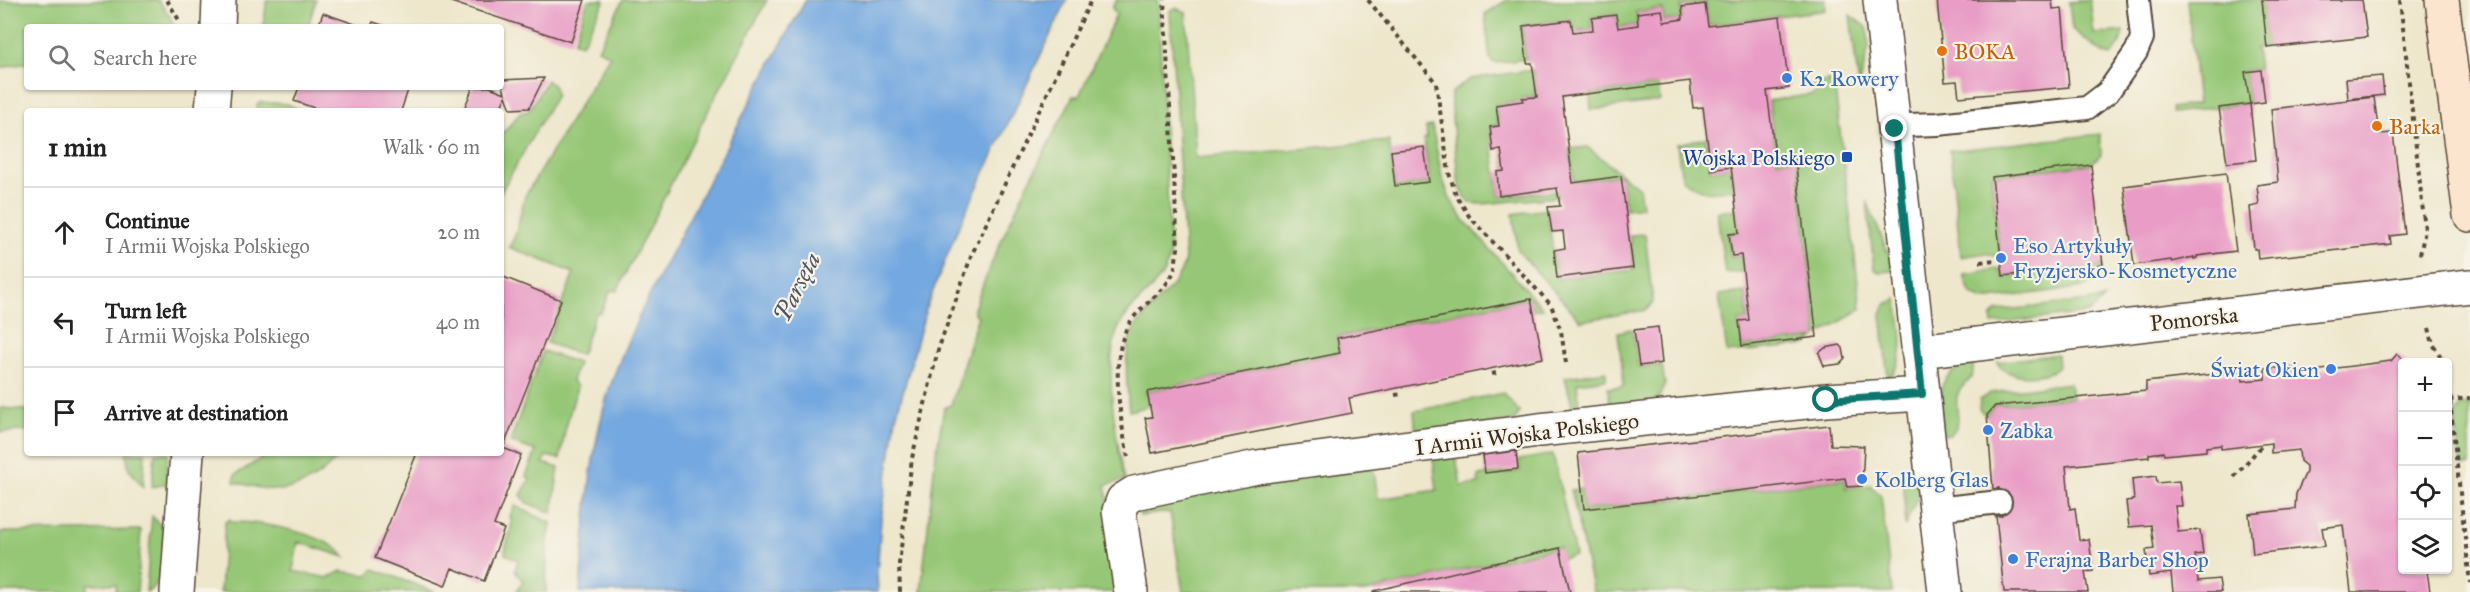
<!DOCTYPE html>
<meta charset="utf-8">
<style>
:root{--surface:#fff;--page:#f6f6f6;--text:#222;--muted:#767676;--line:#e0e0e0}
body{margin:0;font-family:"IM FELL Great Primer",serif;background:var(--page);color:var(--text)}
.controls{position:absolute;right:18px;bottom:18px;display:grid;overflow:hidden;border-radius:6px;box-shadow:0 2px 4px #0004}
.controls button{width:54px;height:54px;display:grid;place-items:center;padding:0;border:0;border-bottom:2px solid var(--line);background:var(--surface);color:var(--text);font:30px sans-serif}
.stop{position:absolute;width:18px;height:18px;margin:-14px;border:4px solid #0f766e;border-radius:50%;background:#fff}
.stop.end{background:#0f766e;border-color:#fff;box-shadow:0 2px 6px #0008}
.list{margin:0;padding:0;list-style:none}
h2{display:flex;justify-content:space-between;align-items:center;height:78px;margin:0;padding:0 24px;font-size:26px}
h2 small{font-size:20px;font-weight:400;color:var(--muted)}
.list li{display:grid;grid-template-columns:39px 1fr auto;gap:18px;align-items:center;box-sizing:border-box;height:90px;padding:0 24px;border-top:2px solid var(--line)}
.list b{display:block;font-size:22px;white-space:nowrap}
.list p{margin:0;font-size:20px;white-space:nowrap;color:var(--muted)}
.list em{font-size:20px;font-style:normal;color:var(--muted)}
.icon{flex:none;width:33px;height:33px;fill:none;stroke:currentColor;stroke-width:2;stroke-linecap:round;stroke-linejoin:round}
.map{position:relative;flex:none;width:2470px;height:592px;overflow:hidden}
.search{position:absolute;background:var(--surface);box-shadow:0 2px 4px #0004;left:24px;top:24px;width:480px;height:66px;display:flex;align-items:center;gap:15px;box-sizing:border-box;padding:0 21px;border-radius:6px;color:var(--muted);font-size:22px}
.panel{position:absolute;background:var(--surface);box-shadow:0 2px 4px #0004;left:24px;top:108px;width:480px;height:348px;border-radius:6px}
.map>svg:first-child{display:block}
.green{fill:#96c776;stroke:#68784a;stroke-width:1.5}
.water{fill:#73a8e0;stroke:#57697f;stroke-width:1.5}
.building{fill:#e99dc6}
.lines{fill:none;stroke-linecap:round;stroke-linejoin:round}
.lane-casing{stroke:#564638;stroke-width:26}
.street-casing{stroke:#564638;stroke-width:36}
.secondary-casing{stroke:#564638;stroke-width:36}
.path{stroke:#564638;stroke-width:4;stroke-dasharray:4.5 4.5;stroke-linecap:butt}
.lane{stroke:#fff;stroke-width:22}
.street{stroke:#fff;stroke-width:33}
.secondary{stroke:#fce5cf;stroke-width:33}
.route{stroke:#0f766e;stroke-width:8}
.food-dot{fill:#e8710a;stroke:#f7f3e8;stroke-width:2}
.shop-dot{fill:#3f7fe0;stroke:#f7f3e8;stroke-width:2}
.transit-dot{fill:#1a4fb4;stroke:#f7f3e8;stroke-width:2}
.labels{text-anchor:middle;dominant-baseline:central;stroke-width:4.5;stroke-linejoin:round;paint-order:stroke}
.food-label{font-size:22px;fill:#c56008;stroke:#f7f3e8;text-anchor:start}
.shop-label{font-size:22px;fill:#366cbe;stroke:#f7f3e8;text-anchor:start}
.transit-label{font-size:22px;fill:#164399;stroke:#f7f3e8;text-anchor:end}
.street-label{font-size:22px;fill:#3b2a1e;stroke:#f7f3e8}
.water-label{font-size:24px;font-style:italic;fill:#4f5662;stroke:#f7f3e8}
</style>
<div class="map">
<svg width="2470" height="592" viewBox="0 0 2470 592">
<rect width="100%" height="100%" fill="#f7f3e8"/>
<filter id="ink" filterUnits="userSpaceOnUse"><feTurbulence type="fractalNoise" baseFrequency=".0167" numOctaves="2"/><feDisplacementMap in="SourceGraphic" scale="12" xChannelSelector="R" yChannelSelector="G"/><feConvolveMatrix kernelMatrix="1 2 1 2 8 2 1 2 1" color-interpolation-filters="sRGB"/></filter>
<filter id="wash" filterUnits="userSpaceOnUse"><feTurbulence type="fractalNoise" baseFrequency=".008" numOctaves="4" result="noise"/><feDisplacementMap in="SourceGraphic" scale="24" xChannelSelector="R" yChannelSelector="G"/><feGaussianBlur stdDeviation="1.35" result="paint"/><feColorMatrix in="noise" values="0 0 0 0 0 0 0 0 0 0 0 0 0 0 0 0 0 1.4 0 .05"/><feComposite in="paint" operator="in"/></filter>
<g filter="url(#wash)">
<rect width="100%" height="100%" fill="#eee7cc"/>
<path class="green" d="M158,0L170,16L174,27H27V63L0,68V1Z
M267,0H316L308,27H263Z
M588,0H605L582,44L574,42Z
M623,0H767L706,115L617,291L611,290L601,312L595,314L581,355L547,343L574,273L509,247L515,236L525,196L610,55L598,49Z
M1116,0H1158L1170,250C1169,285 1131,299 1118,329C1102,366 1117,442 1125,480L1106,485L1121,592H921L935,460L944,408L951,405L978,316L974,313V309C1000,235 1037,166 1073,96H1079L1116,15L1112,8Z
M1507,0H1825L1826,10L1709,25L1706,3L1681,6L1682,19L1664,21L1663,9L1636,12L1638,25L1618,27L1616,15L1591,18L1592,29L1573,31L1571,20L1522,26L1526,59L1495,63L1490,60L1485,14Z
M2090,0L2094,34L2123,31L2120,44L2111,56L2104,54L2072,29L2069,2Z
M2187,0H2262L2267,46L2256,48L2259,69L2245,71L2249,103L2172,113L2171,108L2198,104Z
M1175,8L1186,12L1196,158L1389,141L1395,188L1430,182L1424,139L1427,138L1426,127L1432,126L1442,177L1450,199L1464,220L1543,309L1534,310L1531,298L1337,337L1339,353L1146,392L1149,406L1129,411C1127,390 1123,349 1133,331C1148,304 1179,290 1185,259L1170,11Z
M1850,15L1867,28L1869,46L1859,88Z
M1533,70L1536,96L1522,98V101L1495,105L1498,125L1490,127L1499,196L1556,191L1557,197L1482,204L1469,203L1459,186L1451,109V93L1470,79Z
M547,80L554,86L556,95L501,192V132H504L520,113L529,111Z
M1834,80L1861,309L1817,336L1797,159L1777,161L1769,101L1814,94L1813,84Z
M1658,85L1660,101L1591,110L1590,94Z
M260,102L288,104L301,111H257V104Z
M2100,134L2101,155L2091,164L1991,176L2000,256H1995L1986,253L1961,257L1950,151Z
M1706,138L1710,170L1731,167L1733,189C1709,193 1703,194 1682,179L1677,144Z
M1587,147L1639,188L1642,207L1626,209L1621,175L1574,182L1570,149Z
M1867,201L1892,263L1893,271L1879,272L1874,269Z
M1547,209L1557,279L1634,270L1630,235L1645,234L1653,303L1646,310L1581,321L1518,251L1513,214Z
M1736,209L1739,232L1728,234L1731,257L1741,255L1742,272L1725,273L1717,212Z
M2103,266L2098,278L2085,287L1982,300L1970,293L1964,274L1997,269L2002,272L2003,277Z
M1745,292L1748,320L1739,321L1742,346L1815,338L1806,345L1727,353L1719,295Z
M1897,299C1900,326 1910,358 1888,379L1881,314L1886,304Z
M2105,299L2088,313L1992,324L1991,317L1997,311Z
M1632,329L1638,367L1662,365L1665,385L1656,403L1613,407L1610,404L1608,388L1624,386L1618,332Z
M543,351L578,363L572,381L577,387L565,431L560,459L546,456L543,463L559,468L552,513L527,503L521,495L530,479L526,476L536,451L510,442Z
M2057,354L2058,367C2046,379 2004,380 1997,362Z
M1973,364C1975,384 1964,380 1958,393C1952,410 1966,420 1950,435H1943C1939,404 1931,372 1973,364Z
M1606,371V379L1577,383L1580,408L1574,414L1565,377Z
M2070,383L2072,398L1995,405L1986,416L1979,409L1980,400L1990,393Z
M1503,393L1520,412L1514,421L1416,436L1414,411Z
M2470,404V465L2461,466L2454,415L2461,406Z
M0,408L27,410V431L0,432Z
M126,453H145L143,487L129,469Z
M155,453H168L166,484L152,487Z
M270,453H340C328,472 304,488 281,490C266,491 249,485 234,482L235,475Z
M1553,454L1575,555L1562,559L1559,547L1366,592H1183L1170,512L1140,516L1138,510L1142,507L1257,482L1370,468L1374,471L1378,499L1437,490L1433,459L1456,457L1461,486L1479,484L1478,476L1520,471L1519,460Z
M1915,464L1919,494L1905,526L1904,475L1906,469Z
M1845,479L1846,488L1870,485L1881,495L1892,592H1593L1571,490L1581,489L1584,510Z
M515,506L551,523L547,546L546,592H516L523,582L515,570L518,560L505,554C505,540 515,530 510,516Z
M152,516L164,529C162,547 166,586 146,592Z
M230,519V522C258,521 328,533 345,557L298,542L293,571L328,578L341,571L367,575L374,569L435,592H220L225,522Z
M141,530L137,592H116V584H88L87,592H0V532Z"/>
<path class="water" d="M806,0H1067L959,226L927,306L896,417L881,520L877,572L878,592H580C585,525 589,454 609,390C629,330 661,273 690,217C728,144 765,71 806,0Z"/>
<g id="blocks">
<path class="building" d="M445,0H585L571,42Z
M1937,0H2052L2053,9L2062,8L2069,87L1959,97L1957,81L1945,82Z
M2262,0H2362L2367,37L2267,48Z
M1705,4L1708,26L1780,17L1789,88L1767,91L1776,162L1795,159L1817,337L1742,346L1739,321L1749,320L1741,255L1732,256L1729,234L1739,233L1731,167L1711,170L1703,107L1693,108L1690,81L1562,97L1573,183L1621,176L1633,268L1557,278L1554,250L1565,248L1563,231L1552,232L1548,207L1560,206L1557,188L1499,196L1497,172L1504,171L1501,149L1493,151L1490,127L1499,126L1496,105L1523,101L1522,98L1537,97L1532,63H1527L1523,26L1571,20L1573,32L1593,30L1592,18L1616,15L1618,28L1638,25L1637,13L1662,10L1664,22L1683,19L1682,7Z
M323,13L363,27H318Z
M373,22L388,27H371Z
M2261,70L2265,102L2250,104L2245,72Z
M2382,76L2384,95L2348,99L2346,79Z
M544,78L529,108L511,109L506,96L499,111L464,109L473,87H490L505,93L501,80Z
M299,87H409L401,111H323L294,101Z
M2374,97L2379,134L2393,133L2405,234L2390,236L2391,244L2258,259L2257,249H2254L2250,207L2259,205L2257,185L2278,182L2271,109Z
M2250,104L2256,160L2227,163L2219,108Z
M1424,147L1429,182L1395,186L1391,151Z
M2091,165L2103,265L2003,276L1992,177Z
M2226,173L2236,251L2197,256V258L2194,259V257L2172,262L2171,260L2134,265L2124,186Z
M501,276L561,300L503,448L521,455L494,525L504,529L484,581L452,568L445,586L375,558L417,453H501Z
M1531,299L1543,358L1349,398L1352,413L1152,453L1145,418L1152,417L1147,392L1340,353L1337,338Z
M1658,327L1662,363L1639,366L1634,330Z
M1840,345L1843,348L1845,359L1840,364L1824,366L1819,353L1825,348Z
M2397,354L2407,362H2402V570H2427L2430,592H2351L2343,525L2322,528L2325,546L2253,554L2249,514L2295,509L2296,494L2306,472V466L2300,461L2299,450L2271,453V443L2221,449V445L2206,447V451L2164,455L2163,452L2149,454V457L2066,466L2070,509L2075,508L2079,540L2089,539L2093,571L2085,572L2088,592H2004L1996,516H2002L2000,502L1999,488L1993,489L1987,415L1995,406L2146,391V382L2241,371L2243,381L2265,379V368H2297L2298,373L2391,361Z
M1829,425L1831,445L1864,446L1862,486L1847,487L1845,478L1584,509L1578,453Z
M1516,451L1518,469L1485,473L1483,455Z
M2156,476L2157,483L2179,481L2182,506H2175L2178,532L2200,530L2203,554L2195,555L2198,581L2219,579L2221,592H2173L2171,573L2149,576L2146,550L2154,549L2151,525L2129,527L2126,501L2134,500L2132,479Z
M1560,548L1570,592H1373V591Z"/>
</g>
</g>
<g filter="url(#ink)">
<use href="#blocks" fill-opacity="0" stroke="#564638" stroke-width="1.5"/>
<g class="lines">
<g class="lane-casing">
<path id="lane" d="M1895,129L1908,125L1938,124L2087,108L2108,92L2136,52L2142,38L2138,0
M1935,509L2000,502"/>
</g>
<g class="street-casing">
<path id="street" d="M1880,0L1945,592
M218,27L219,0
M212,111L214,87
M1918,351L2470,286
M177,592L187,453
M1131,592L1119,511L1123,500L1134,493L1257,467L1539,430L1826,400L1922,394"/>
</g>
<g class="secondary-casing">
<path id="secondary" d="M2442,0L2470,215"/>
</g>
<path class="path" d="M167,0L179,20
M1368,0L1436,83L1449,173L1456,195L1469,216L1551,305L1561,331L1566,363
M2400,0L2425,230L2420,255
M1980,262L1995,260
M2429,328L2433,344L2444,362
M1492,374L1496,373
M2448,384L2470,583
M1395,395L1402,394
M2449,400L2470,398
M1128,457C1120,418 1107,349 1134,317C1145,303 1167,289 1174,271C1176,265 1176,256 1178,249L1164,0
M2234,477L2263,444
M900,592L899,564L912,458L938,350L972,254L1091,0"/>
<use href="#lane" class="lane"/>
<use href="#street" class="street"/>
<use href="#secondary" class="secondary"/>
</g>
</g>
<g class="lines" filter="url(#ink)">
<path class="route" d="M1826,400L1922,394L1895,129"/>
</g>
<g class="food-dot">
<circle cx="1942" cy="51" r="6"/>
<circle cx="2377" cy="126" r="6"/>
</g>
<g class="shop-dot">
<circle cx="1787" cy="78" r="6"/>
<circle cx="2001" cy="258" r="6"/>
<circle cx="2331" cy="369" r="6"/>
<circle cx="1988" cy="430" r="6"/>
<circle cx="1862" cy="479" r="6"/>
<circle cx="2013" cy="559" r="6"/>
</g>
<rect class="transit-dot" x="1841" y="151" width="12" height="12" rx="3"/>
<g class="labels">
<g class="food-label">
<text x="1954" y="51">BOKA</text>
<text x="2389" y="126">Barka</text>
</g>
<g class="shop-label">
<text x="1799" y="78">K2 Rowery</text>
<text x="2013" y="245">Eso Artykuły<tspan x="2013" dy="25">Fryzjersko-Kosmetyczne</tspan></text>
<text x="2319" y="369" text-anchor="end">Świat Okien</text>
<text x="2000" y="430">Zabka</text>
<text x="1874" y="479">Kolberg Glas</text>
<text x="2025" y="559">Ferajna Barber Shop</text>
</g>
<g class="transit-label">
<text x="1835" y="157">Wojska Polskiego</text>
</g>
<g class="street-label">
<text transform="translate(2194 319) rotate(-6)">Pomorska</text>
<text transform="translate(1527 434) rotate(-7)">I Armii Wojska Polskiego</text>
</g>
<g class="water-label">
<text transform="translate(797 287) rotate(-63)">Parsęta</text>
</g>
</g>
</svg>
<div class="controls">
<button>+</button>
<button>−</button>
<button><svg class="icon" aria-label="locate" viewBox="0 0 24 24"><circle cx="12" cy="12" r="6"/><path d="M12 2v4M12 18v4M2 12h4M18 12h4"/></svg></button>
<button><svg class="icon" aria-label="layers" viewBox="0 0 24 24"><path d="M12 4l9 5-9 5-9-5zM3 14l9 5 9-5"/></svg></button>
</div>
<div class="stop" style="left:1826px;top:400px"></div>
<div class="stop end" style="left:1895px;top:129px"></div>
<div class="search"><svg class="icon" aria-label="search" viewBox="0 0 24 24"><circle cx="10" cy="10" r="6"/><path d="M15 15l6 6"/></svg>Search here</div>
<section class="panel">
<h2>1 min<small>Walk · 60 m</small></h2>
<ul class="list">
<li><svg class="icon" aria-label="ahead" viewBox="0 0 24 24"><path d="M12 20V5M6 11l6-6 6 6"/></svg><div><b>Continue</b><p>I Armii Wojska Polskiego</p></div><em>20 m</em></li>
<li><svg class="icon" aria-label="left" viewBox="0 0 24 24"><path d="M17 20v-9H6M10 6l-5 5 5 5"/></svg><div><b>Turn left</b><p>I Armii Wojska Polskiego</p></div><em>40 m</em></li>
<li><svg class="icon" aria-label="arrive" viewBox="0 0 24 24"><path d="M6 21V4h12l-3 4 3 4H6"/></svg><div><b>Arrive at destination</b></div></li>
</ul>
</section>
</div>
